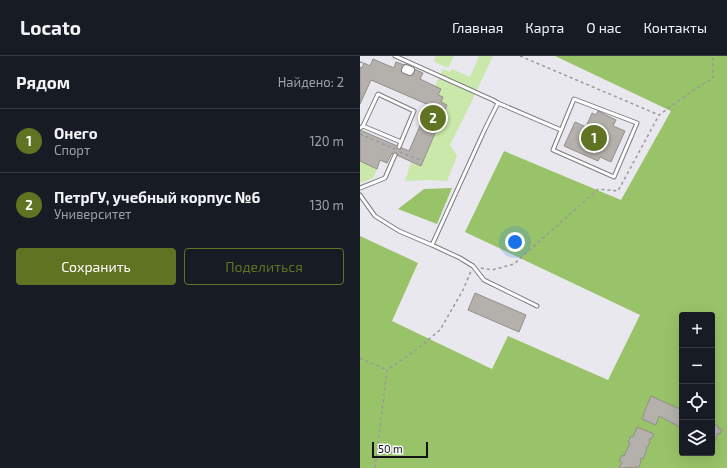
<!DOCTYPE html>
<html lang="ru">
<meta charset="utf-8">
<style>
:root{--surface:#171b24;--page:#242831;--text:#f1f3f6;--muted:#9ea1a6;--line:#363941;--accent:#5f7322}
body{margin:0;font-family:"Exo 2",sans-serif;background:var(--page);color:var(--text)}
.controls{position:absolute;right:12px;bottom:12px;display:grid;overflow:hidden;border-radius:4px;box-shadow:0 4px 16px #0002}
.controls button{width:36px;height:36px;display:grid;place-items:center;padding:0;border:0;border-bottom:1px solid var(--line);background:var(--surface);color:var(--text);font:20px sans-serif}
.scale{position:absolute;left:12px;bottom:10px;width:56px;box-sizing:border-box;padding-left:4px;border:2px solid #121214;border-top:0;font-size:11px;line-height:14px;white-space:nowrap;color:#121214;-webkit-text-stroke:3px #f6f5fb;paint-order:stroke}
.you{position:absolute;left:155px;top:186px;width:14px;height:14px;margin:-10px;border:3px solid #fff;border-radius:50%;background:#1a73e8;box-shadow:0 0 0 6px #1a73e833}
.badge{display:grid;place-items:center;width:26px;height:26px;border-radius:50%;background:var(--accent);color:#fff;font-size:13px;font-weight:700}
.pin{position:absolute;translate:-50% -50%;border:2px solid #fff;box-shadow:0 1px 4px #0006}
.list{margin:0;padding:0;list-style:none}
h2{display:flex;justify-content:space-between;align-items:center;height:52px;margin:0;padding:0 16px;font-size:17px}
h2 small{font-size:13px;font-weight:400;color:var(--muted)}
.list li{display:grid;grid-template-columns:26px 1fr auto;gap:12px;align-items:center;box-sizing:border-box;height:64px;padding:0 16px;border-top:1px solid var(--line)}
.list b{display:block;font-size:15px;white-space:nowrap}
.list p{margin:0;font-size:13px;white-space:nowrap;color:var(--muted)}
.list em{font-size:13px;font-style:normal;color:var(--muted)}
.actions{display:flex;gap:8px;padding:12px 16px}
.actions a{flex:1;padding:9px 0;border:1px solid var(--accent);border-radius:4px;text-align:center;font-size:14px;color:var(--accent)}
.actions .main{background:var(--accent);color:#fff}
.icon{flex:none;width:22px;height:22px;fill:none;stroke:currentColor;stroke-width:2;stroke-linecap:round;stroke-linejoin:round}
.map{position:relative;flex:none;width:367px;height:412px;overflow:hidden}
header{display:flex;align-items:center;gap:24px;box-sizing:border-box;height:56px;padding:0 20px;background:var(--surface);border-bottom:1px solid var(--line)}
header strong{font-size:19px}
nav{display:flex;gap:22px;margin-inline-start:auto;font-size:14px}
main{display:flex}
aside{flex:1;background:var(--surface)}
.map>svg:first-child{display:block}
.green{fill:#c9e8a9}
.forest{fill:#99c368;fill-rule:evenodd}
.building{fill:#b4b0ab;stroke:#938f8b}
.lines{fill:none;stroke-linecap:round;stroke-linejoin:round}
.lane-casing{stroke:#7d7c81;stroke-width:5}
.street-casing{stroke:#7d7c81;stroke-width:8}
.path{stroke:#99999d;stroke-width:1.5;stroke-dasharray:3 3;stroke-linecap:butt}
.lane{stroke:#fff;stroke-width:3}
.street{stroke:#fff;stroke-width:6}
</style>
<header>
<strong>Locato</strong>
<nav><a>Главная</a><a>Карта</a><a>О нас</a><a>Контакты</a></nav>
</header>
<main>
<aside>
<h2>Рядом<small>Найдено: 2</small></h2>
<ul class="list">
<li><span class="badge">1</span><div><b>Онего</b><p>Спорт</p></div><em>120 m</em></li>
<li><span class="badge">2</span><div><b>ПетрГУ, учебный корпус №6</b><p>Университет</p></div><em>130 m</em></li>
</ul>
<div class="actions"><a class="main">Сохранить</a><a>Поделиться</a></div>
</aside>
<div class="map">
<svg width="367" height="412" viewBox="0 0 367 412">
<rect width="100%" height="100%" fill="#e9e8ee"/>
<path class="green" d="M76,0H94L88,12L75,6L74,4Z
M119,0H133L109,51L90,89L97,100L87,125L69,124L45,125L51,106L61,110L87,49L81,46L78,39L81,33L75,30L83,13L90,16L92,13L110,21Z
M0,105L17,113L13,122L0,127Z"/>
<path class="forest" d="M195,0H367V412H0V180L58,207L32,265L132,313L148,280L248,324L280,259L105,176L144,95L261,144L311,55ZM322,259H352V397H322Z
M92,132L77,168L38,153L64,133Z"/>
<path class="building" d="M13,3L34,12L36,6L52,12L63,17L60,23L81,33L78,39L83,41L81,46L87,49L61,110L32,97L27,107L20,104L17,113L0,105V74L49,95L69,49L11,24L0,48V11L2,12L4,7L10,10Z
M238,55L256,64L253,70L265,75L251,106L240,101L238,105L204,90L215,66L226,71L232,57L236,59Z
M115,237L166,259L159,276L108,254Z
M291,340L322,354V367L320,371L299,360L296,369L282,363L284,359H283Z
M352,367L358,370V372L362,374L360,378L358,377L353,390L354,391L352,396Z
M277,371L294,378L291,383L290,382L289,385L290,386L288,390L286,392L287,393L283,403L281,402L280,405L281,406L279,411L259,412L262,406L259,405L262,399L264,400L270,387L268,386L271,380L273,381Z"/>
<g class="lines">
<g class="lane-casing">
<path id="lane" d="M35,0L133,44L138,47L201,74
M214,43L277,67L254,121L193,94Z
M3,70L41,86
M0,72L3,70L18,38L54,55L39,91
M0,132L25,122L35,99
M0,139L15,160L39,175L72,189L100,202L113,210L124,224L177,250
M72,189L125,73L138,47"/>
</g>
<g class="street-casing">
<path id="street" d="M46,12L51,14L50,16L45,14Z"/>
</g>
<path class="path" d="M160,0L299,59
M0,6L4,7
M0,78L35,93
M40,96L63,105
M121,212L132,214L154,208L238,133L258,135L299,59L329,37L353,22V0
M0,302L27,314
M15,412L27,314L57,293L80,274L103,234L111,215"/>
<use href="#lane" class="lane"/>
<use href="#street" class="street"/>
</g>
</svg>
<div class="controls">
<button>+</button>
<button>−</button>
<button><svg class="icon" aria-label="locate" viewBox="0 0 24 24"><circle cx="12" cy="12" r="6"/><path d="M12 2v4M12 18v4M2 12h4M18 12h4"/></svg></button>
<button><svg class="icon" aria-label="layers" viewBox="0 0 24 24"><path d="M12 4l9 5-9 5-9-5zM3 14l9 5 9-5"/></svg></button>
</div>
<div class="scale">50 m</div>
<div class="you"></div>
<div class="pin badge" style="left:234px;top:82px">1</div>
<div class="pin badge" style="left:73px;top:62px">2</div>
</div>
</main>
